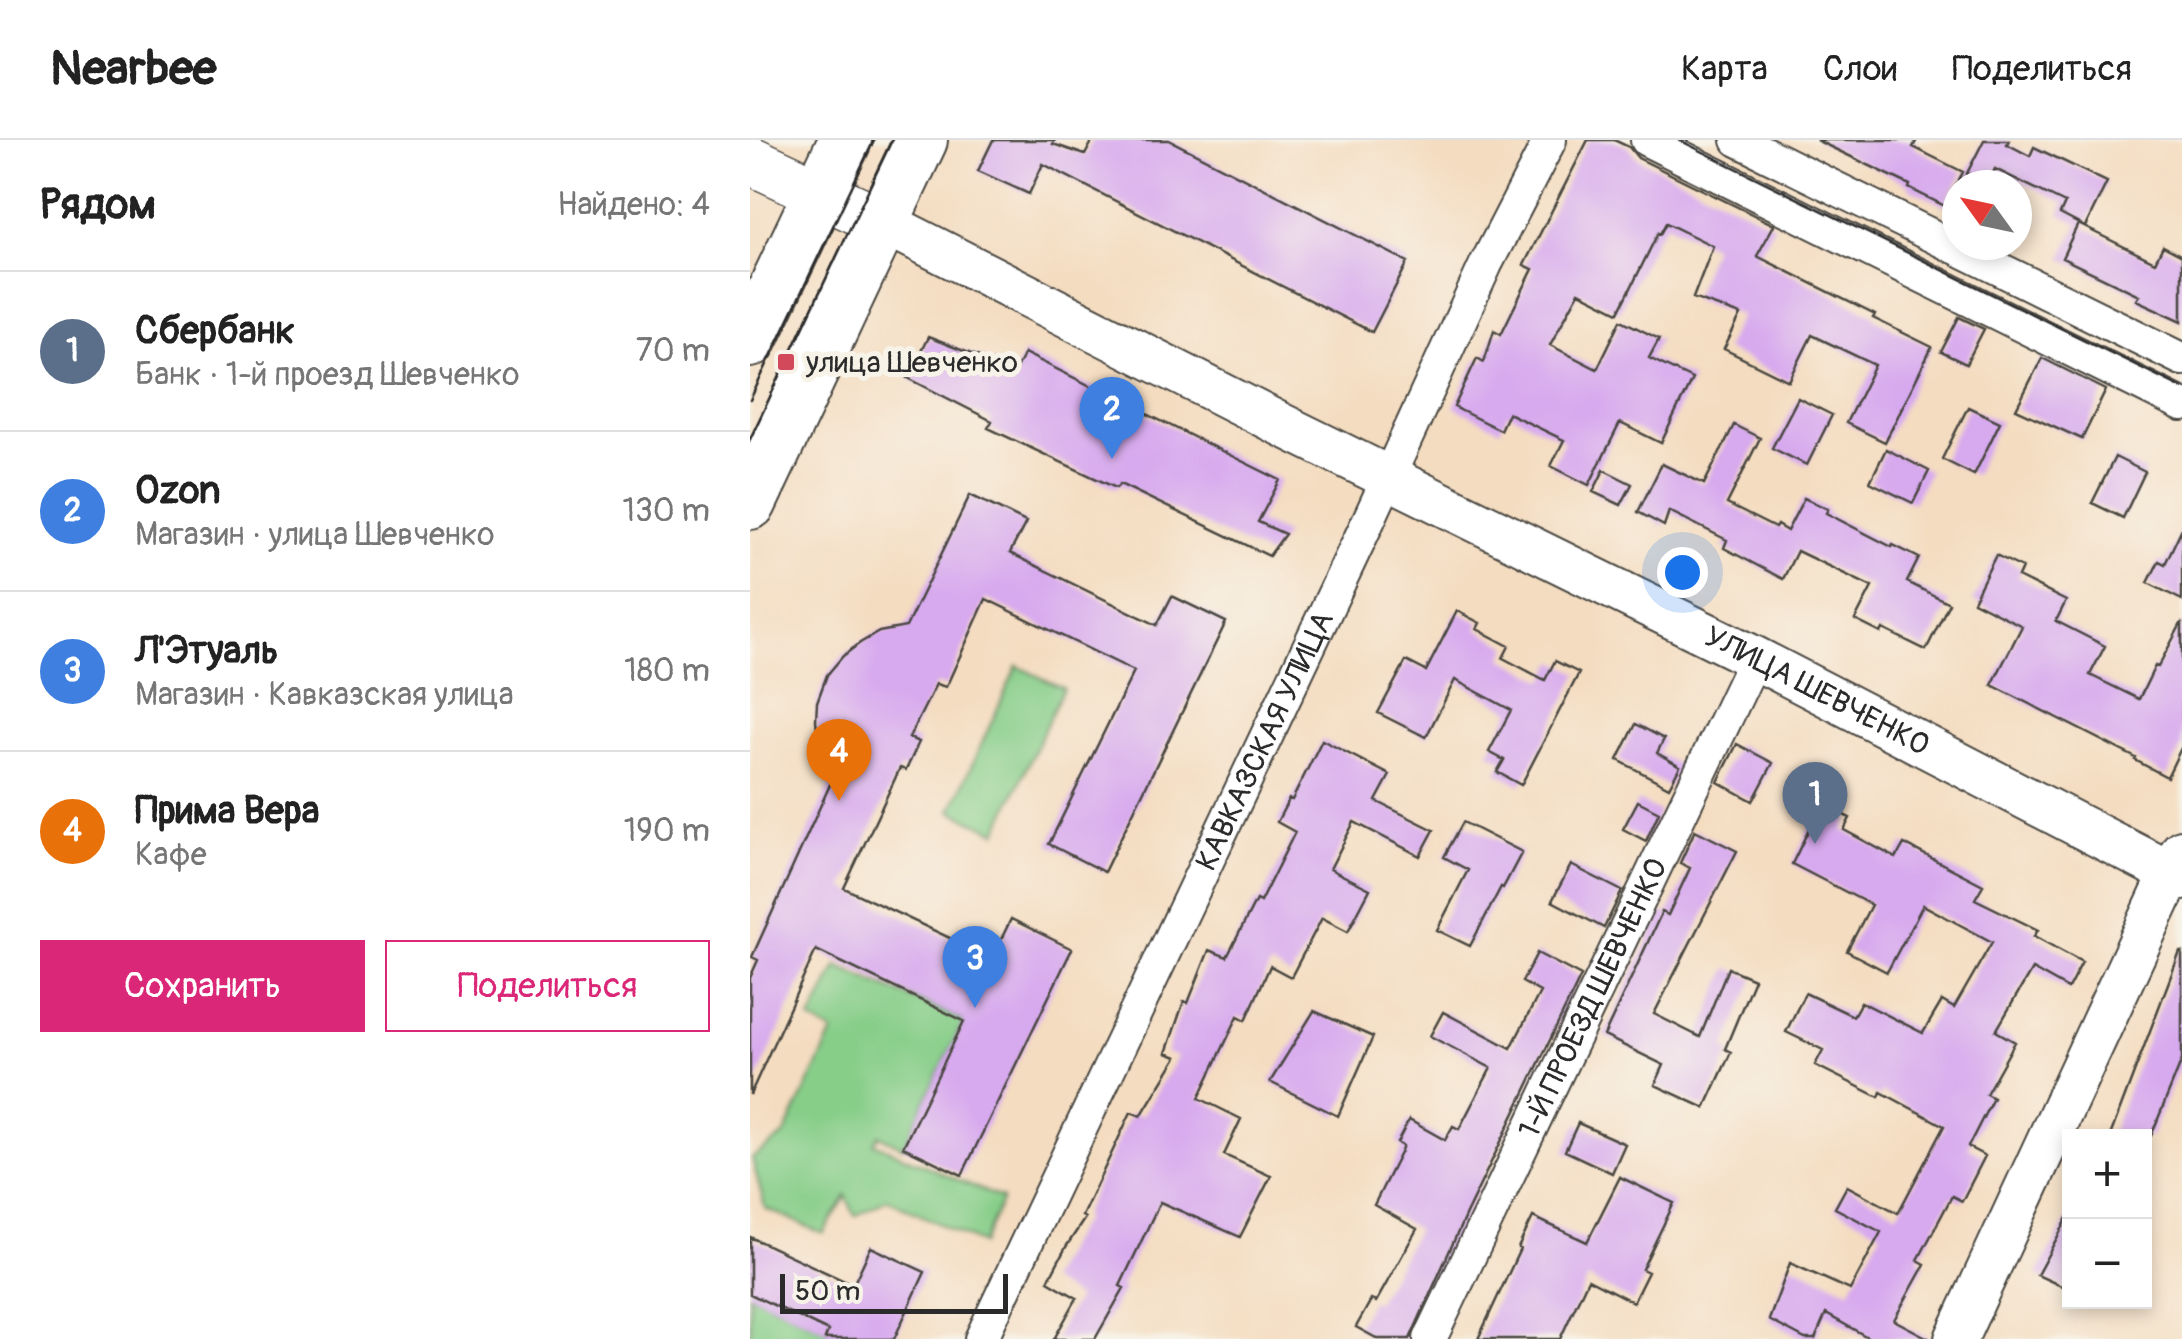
<!DOCTYPE html>
<html lang="ru">
<meta charset="utf-8">
<style>
:root{--surface:#fff;--page:#f2f2f2;--text:#222;--muted:#767676;--line:#e0e0e0;--accent:#db2777}
body{margin:0;font-family:Pangolin,sans-serif;background:var(--page);color:var(--text)}
.controls{position:absolute;right:30px;bottom:30px;display:grid;overflow:hidden;border-radius:0px;box-shadow:0 5px 15px #0003}
.controls button{width:90px;height:90px;display:grid;place-items:center;padding:0;border:0;border-bottom:2px solid var(--line);background:var(--surface);color:var(--text);font:50px sans-serif}
.compass{position:absolute;left:1192px;top:30px;width:90px;height:90px;border-radius:50%;background:var(--surface);box-shadow:0 5px 15px #0003;rotate:303deg}
.scale{position:absolute;left:30px;bottom:25px;width:228px;box-sizing:border-box;padding-left:10px;border:5px solid #2b2b2b;border-top:0;font-size:28px;line-height:35px;white-space:nowrap;color:#2b2b2b;-webkit-text-stroke:8px #f7f3e8;paint-order:stroke}
.you{position:absolute;left:932px;top:432px;width:35px;height:35px;margin:-25px;border:8px solid #fff;border-radius:50%;background:#1a73e8;box-shadow:0 0 0 15px #1a73e833}
.badge{display:grid;place-items:center;width:65px;height:65px;border-radius:50%;background:var(--accent);color:#fff;font-size:32px;font-weight:700}
.pin{position:absolute;translate:-50% -82px;filter:drop-shadow(0 2px 5px #0008)}
.pin::after{content:'';position:absolute;top:52px;width:35px;height:30px;background:inherit;clip-path:polygon(0 0,100% 0,50% 100%)}
.list{margin:0;padding:0;list-style:none}
h2{display:flex;justify-content:space-between;align-items:center;height:130px;margin:0;padding:0 40px;font-size:42px}
h2 small{font-size:32px;font-weight:400;color:var(--muted)}
.list li{display:grid;grid-template-columns:65px 1fr auto;gap:30px;align-items:center;box-sizing:border-box;height:160px;padding:0 40px;border-top:2px solid var(--line)}
.list b{display:block;font-size:38px;white-space:nowrap}
.list p{margin:0;font-size:32px;white-space:nowrap;color:var(--muted)}
.list em{font-size:32px;font-style:normal;color:var(--muted)}
.actions{display:flex;gap:20px;padding:30px 40px}
.actions a{flex:1;padding:22px 0;border:2px solid var(--accent);border-radius:0px;text-align:center;font-size:35px;color:var(--accent)}
.actions .main{background:var(--accent);color:#fff}
.map{position:relative;flex:none;width:1432px;height:1199px;overflow:hidden}
header{display:flex;align-items:center;gap:60px;box-sizing:border-box;height:140px;padding:0 50px;background:var(--surface);border-bottom:2px solid var(--line)}
header strong{font-size:48px}
nav{display:flex;gap:55px;margin-inline-start:auto;font-size:35px}
main{display:flex}
aside{flex:1;background:var(--surface)}
.map>svg:first-child{display:block}
.green{fill:#87ce89;stroke:#597c5a;stroke-width:2.5}
.building{fill:#d7a9ee}
.lines{fill:none;stroke-linecap:round;stroke-linejoin:round}
.minor-casing{stroke:#494641;stroke-width:36}
.tertiary-casing{stroke:#494641;stroke-width:46}
.secondary-casing{stroke:#494641;stroke-width:51}
.primary-casing{stroke:#494641;stroke-width:56}
.minor{stroke:#fff;stroke-width:32}
.tertiary{stroke:#fff;stroke-width:42}
.secondary{stroke:#fff;stroke-width:48}
.primary{stroke:#fff;stroke-width:52}
.tram{stroke:#2b2b2b;stroke-width:2.5}
.poi-dot{fill:#d1495b;stroke:#f7f3e8;stroke-width:4}
.labels{text-anchor:middle;dominant-baseline:central;stroke-width:10;stroke-linejoin:round;paint-order:stroke}
.poi-label{font-size:30px;fill:#2b2b2b;stroke:#f7f3e8;text-anchor:start}
.street-label{font-size:30px;fill:#2b2b2b;stroke:#f7f3e8}
</style>
<header>
<strong>Nearbee</strong>
<nav><a>Карта</a><a>Слои</a><a>Поделиться</a></nav>
</header>
<main>
<aside>
<h2>Рядом<small>Найдено: 4</small></h2>
<ul class="list">
<li><span class="badge" style="background:#5c6f8a">1</span><div><b>Сбербанк</b><p>Банк · 1-й проезд Шевченко</p></div><em>70 m</em></li>
<li><span class="badge" style="background:#3f7fe0">2</span><div><b>Ozon</b><p>Магазин · улица Шевченко</p></div><em>130 m</em></li>
<li><span class="badge" style="background:#3f7fe0">3</span><div><b>Л'Этуаль</b><p>Магазин · Кавказская улица</p></div><em>180 m</em></li>
<li><span class="badge" style="background:#e8710a">4</span><div><b>Прима Вера</b><p>Кафе</p></div><em>190 m</em></li>
</ul>
<div class="actions"><a class="main">Сохранить</a><a>Поделиться</a></div>
</aside>
<div class="map">
<svg width="1432" height="1199" viewBox="0 0 1432 1199">
<rect width="100%" height="100%" fill="#f7f3e8"/>
<filter id="ink" filterUnits="userSpaceOnUse"><feTurbulence type="fractalNoise" baseFrequency=".01" numOctaves="2"/><feDisplacementMap in="SourceGraphic" scale="20" xChannelSelector="R" yChannelSelector="G"/><feConvolveMatrix kernelMatrix="1 2 1 2 8 2 1 2 1" color-interpolation-filters="sRGB"/></filter>
<filter id="wash" filterUnits="userSpaceOnUse"><feTurbulence type="fractalNoise" baseFrequency=".0048" numOctaves="4" result="noise"/><feDisplacementMap in="SourceGraphic" scale="40" xChannelSelector="R" yChannelSelector="G"/><feGaussianBlur stdDeviation="2.25" result="paint"/><feColorMatrix in="noise" values="0 0 0 0 0 0 0 0 0 0 0 0 0 0 0 0 0 1.4 0 .05"/><feComposite in="paint" operator="in"/></filter>
<g filter="url(#wash)">
<rect width="100%" height="100%" fill="#f4dcc0"/>
<path class="green" d="M267,526L313,548L247,692L201,671Z
M87,826L214,881L153,1007L129,995L124,1003L252,1059L232,1104L137,1059L105,1076L96,1056L73,1094L15,1068L2,1018L34,996L83,893L61,880Z
M0,1154L78,1191L75,1199H0Z"/>
<g id="blocks">
<path class="building" d="M243,0H305L303,4L335,15L343,0H419L658,122L622,192L293,24L279,54L228,31Z
M838,0H864L879,7L888,18L1024,85L1007,116L1125,175L1123,178L1182,207L1135,302L1096,283L1125,225L1062,195L1039,241L974,209L991,175L943,158L963,106L916,83L910,94L908,93L869,172L829,152L800,205L847,229L871,180L909,199L899,218L942,239L911,303L870,283L839,345L801,326L814,300L758,273L750,290L704,267L727,218L734,222L744,190L751,194L783,129L774,125Z
M1066,0H1167L1163,7L1213,32L1195,66L1159,48L1160,45Z
M1234,0H1259L1257,4L1280,16L1284,7L1357,42L1335,87L1310,74L1315,63L1245,29L1237,45H1211Z
M1328,84L1405,122L1413,106L1432,116V181L1386,160L1389,155L1312,118Z
M1209,177L1234,189L1216,224L1191,212Z
M178,197L265,231L274,213L530,340L508,382L535,394L519,416L370,344L366,348L238,288L242,281L158,238Z
M1292,218L1356,250L1332,299L1266,269Z
M1048,258L1082,275L1057,325L1022,308Z
M1218,267L1250,282L1224,335L1192,319Z
M984,285L1010,298L977,364L1025,388L1027,385L1037,391L1054,358L1078,369L1076,373L1142,407L1143,405L1169,418L1157,442L1199,463L1176,510L1133,489L1131,493L1105,480L1122,447L1047,411L1033,439L974,408L977,400L919,371L914,386L888,372L912,324L954,344Z
M1136,309L1179,331L1163,363L1120,342Z
M1365,317L1395,332L1373,378L1342,363Z
M854,330L882,344L871,365L843,352Z
M220,355L276,382L260,413L407,485L422,456L476,482L354,732L299,704L384,531L236,459L196,547L186,544L159,598L169,602L156,630L150,628L94,748L242,818L261,779L322,809L212,1035L153,1007L214,881L66,810L0,955V838L8,820L2,817L83,638L69,606L66,580L67,562L77,535L93,516L110,503L129,492L156,487Z
M1432,388V460L1398,443L1409,421L1415,424Z
M1246,415L1272,428L1268,437L1316,461L1306,481L1355,506L1340,535L1389,559L1405,526L1408,527L1432,482V606L1417,637L1385,620L1386,618L1242,545L1272,486L1223,461Z
M707,471L730,483L727,489L759,506L753,518L795,540L805,521L829,533L771,645L747,632L754,620L739,612L761,570L705,540L676,597L628,573L656,521L676,531Z
M886,584L914,599L907,613L930,626L919,647L868,620Z
M572,600L640,635L626,661L684,690L670,716L604,682L580,729L620,749L598,791L572,778L541,837L520,826L496,880L488,876L449,958L491,979L474,1015L521,1036L490,1097L410,1062L370,1146L374,1148L345,1199H304L327,1158L298,1141L316,1107L335,1078L332,1076L381,972L391,976L427,917L416,913L434,861L438,863L459,810L477,817L506,760L510,762L545,692L527,682L539,659L542,660Z
M987,604L1023,623L1003,661L968,642Z
M888,661L909,672L896,701L873,689Z
M1071,664L1100,678L1094,690L1146,718L1154,704L1233,745L1225,759L1288,790L1284,796L1332,822L1318,849L1282,829L1246,891L1265,902L1236,954L1243,958L1218,1007L1235,1016L1212,1061L1202,1056L1168,1120L1175,1124L1144,1180L1180,1199H1121L1076,1174L1065,1199H1055L1019,1180L1040,1123L1100,1150L1131,1092L1085,1068L1097,1046L1148,1073L1194,986L1131,952L1129,957L1065,925L1073,910L1036,892L1055,853L1103,876L1111,862L1173,893L1192,861L1204,868L1242,802L1173,765L1137,832L1097,811L1121,765L1042,724Z
M713,682L772,712L753,748L751,747L720,806L687,790L718,730L694,717Z
M945,690L987,711L904,874L950,897L978,828L1004,839L975,909L981,912L955,968L905,945L914,925L854,896L912,772L918,775L940,728L930,723Z
M821,725L872,751L854,788L802,761Z
M1430,812H1432V920L1401,996H1360Z
M787,813L831,836L716,1074L660,1199H628L606,1187L621,1160L626,1162L667,1089L624,1065L652,1009V1006L647,1003L659,980L695,1000L703,986L709,989L741,928L680,896L693,872L761,908L790,852L772,842Z
M564,871L623,897L588,976L520,942Z
M828,983L875,1004L862,1033L815,1011Z
M870,1037L924,1063L892,1129L898,1132L883,1162L838,1139L810,1199H728L770,1109L768,1108L783,1077L837,1102Z
M1320,1074V1150L1287,1135Z
M0,1097L103,1145L121,1107L175,1132L144,1199H75L78,1191L0,1154Z"/>
</g>
</g>
<g filter="url(#ink)">
<use href="#blocks" fill-opacity="0" stroke="#494641" stroke-width="2.5"/>
<g class="lines">
<g class="minor-casing">
<g id="minor">
<path d="M897,0L1432,265"/>
<path d="M988,0L1432,219"/>
<path id="s1" d="M231,1199L616,386L736,124L800,0"/>
<path id="s2" d="M680,1199L1005,518"/>
</g>
</g>
<g class="tertiary-casing">
<g id="tertiary">
<path id="s3" d="M133,82L534,286L1005,518L1432,739"/>
<path d="M1206,1199L1432,711"/>
</g>
</g>
<g class="secondary-casing">
<path id="secondary" d="M0,20L133,82"/>
</g>
<g class="primary-casing">
<path id="primary" d="M0,201L95,0
M0,363L171,0"/>
</g>
<use href="#minor" class="minor"/>
<use href="#tertiary" class="tertiary"/>
<use href="#secondary" class="secondary"/>
<use href="#primary" class="primary"/>
<path class="tram" d="M929,0L1432,248
M0,260L124,0
M0,299L142,0"/>
</g>
</g>
<rect class="poi-dot" x="26" y="212" width="20" height="20" rx="5"/>
<g class="labels">
<g class="poi-label">
<text x="56" y="222">улица Шевченко</text>
</g>
<g class="street-label">
<text stroke="none"><textPath href="#s3" startOffset="1045">УЛИЦА ШЕВЧЕНКО</textPath></text>
<text stroke="none"><textPath href="#s1" startOffset="662">КАВКАЗСКАЯ УЛИЦА</textPath></text>
<text stroke="none"><textPath href="#s2" startOffset="378">1-Й ПРОЕЗД ШЕВЧЕНКО</textPath></text>
</g>
</g>
</svg>
<div class="controls">
<button>+</button>
<button>−</button>
</div>
<svg class="compass" viewBox="-18 -18 36 36"><path d="M0-13l5 13h-10z" fill="#e53935"/><path d="M0 13l5-13h-10z" fill="#767676"/></svg>
<div class="scale">50 m</div>
<div class="you"></div>
<div class="pin badge" style="left:1065px;top:704px;background:#5c6f8a">1</div>
<div class="pin badge" style="left:362px;top:319px;background:#3f7fe0">2</div>
<div class="pin badge" style="left:225px;top:868px;background:#3f7fe0">3</div>
<div class="pin badge" style="left:89px;top:661px;background:#e8710a">4</div>
</div>
</main>
